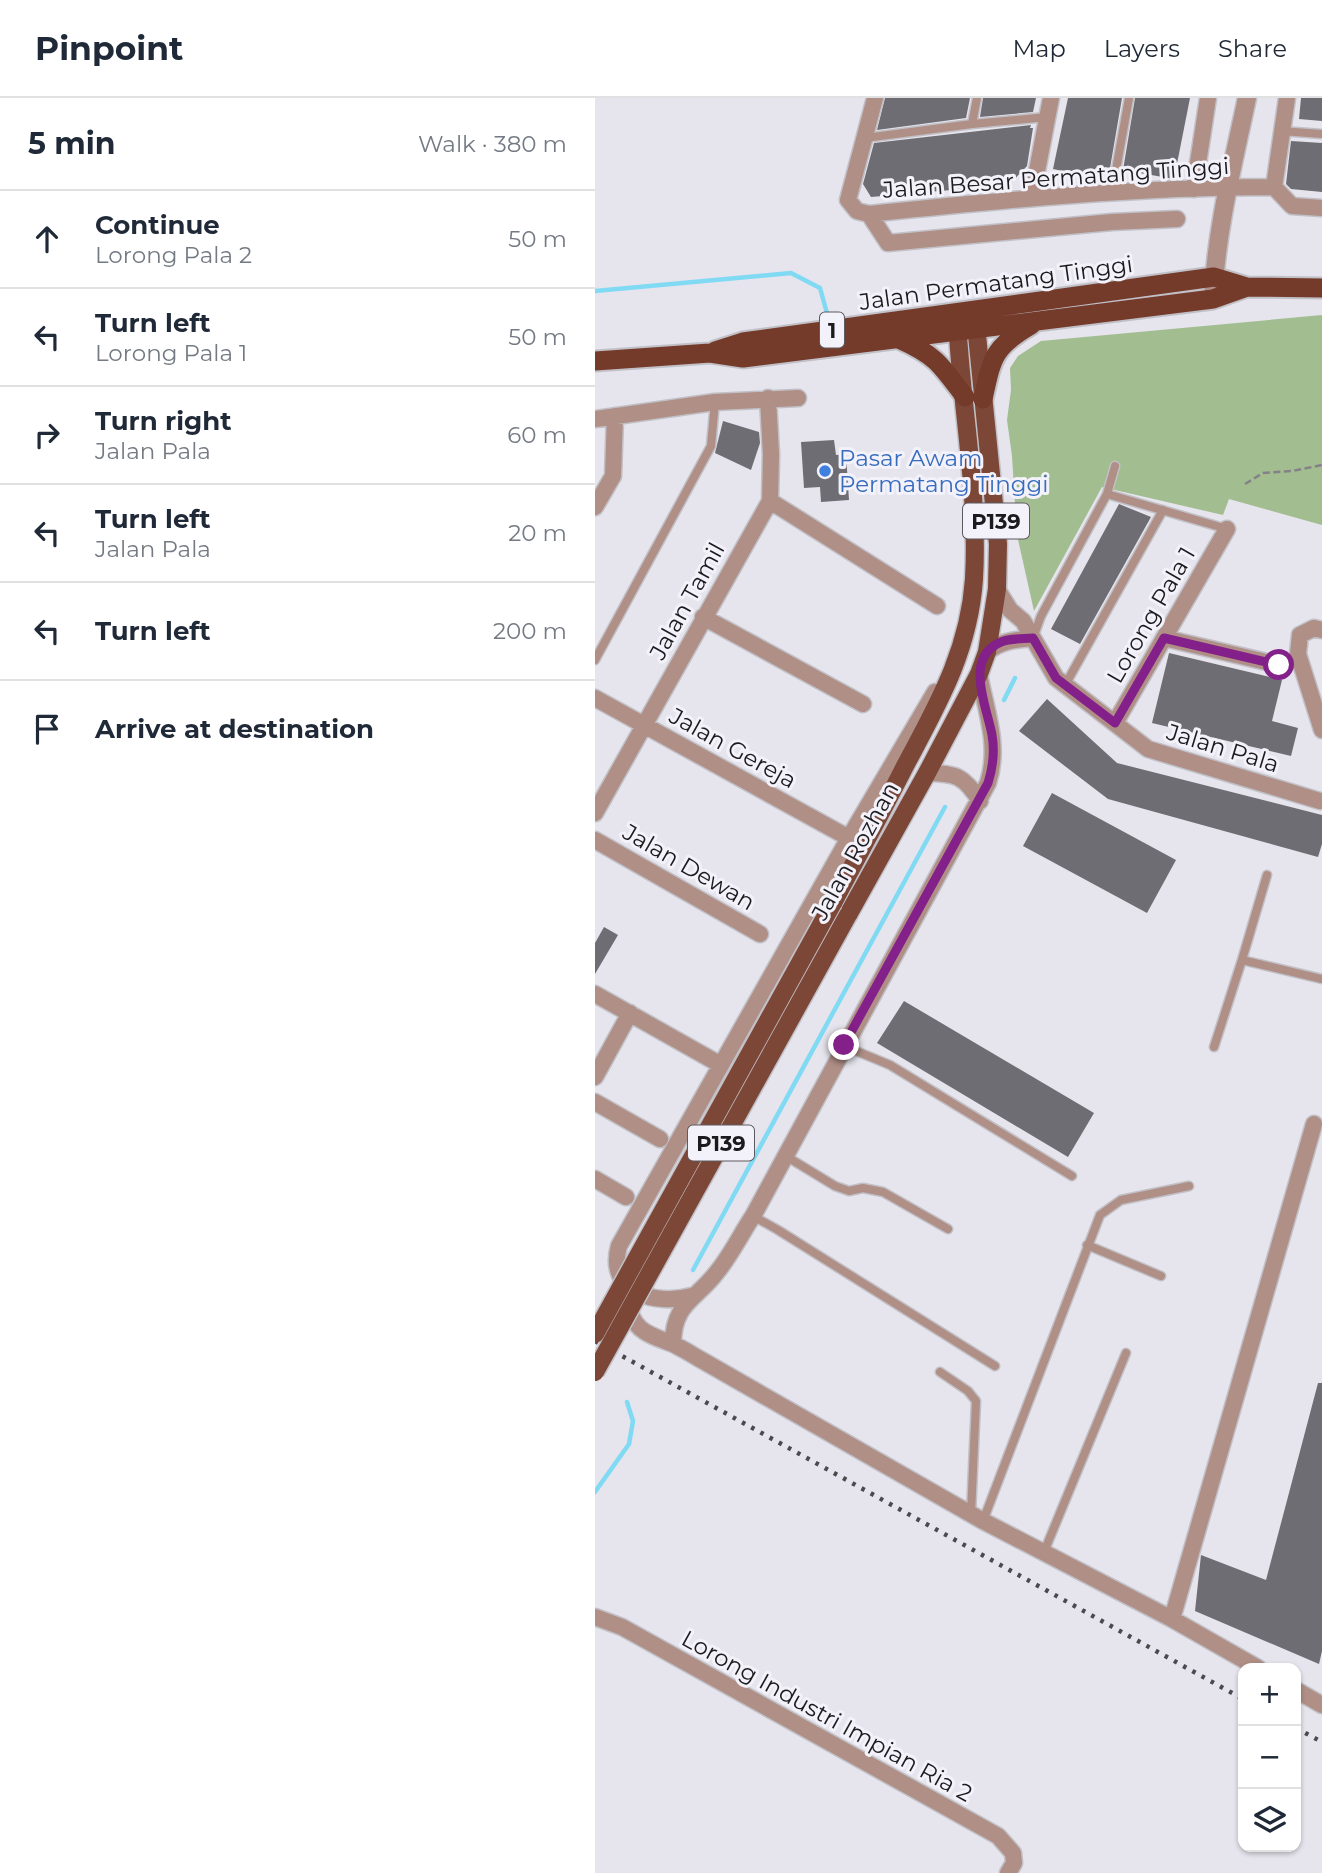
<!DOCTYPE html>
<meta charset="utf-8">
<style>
:root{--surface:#fff;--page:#f6f6f7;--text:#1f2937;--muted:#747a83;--line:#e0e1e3}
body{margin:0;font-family:Montserrat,sans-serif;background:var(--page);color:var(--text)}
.controls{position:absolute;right:21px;bottom:21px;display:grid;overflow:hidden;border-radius:14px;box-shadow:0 2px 5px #0004}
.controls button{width:63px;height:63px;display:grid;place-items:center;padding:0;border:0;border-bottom:2px solid var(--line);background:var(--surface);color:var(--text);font:35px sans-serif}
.stop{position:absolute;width:21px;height:21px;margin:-16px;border:5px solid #842089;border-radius:50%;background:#fff}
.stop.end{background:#842089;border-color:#fff;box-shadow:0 2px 7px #0008}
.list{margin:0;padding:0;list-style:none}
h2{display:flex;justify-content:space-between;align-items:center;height:91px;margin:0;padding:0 28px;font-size:30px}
h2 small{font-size:23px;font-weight:400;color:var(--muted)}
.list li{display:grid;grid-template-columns:46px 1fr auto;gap:21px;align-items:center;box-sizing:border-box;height:98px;padding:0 28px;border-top:2px solid var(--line)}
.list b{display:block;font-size:26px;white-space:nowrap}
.list p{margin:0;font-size:23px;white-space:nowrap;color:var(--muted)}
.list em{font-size:23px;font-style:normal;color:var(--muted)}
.icon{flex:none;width:38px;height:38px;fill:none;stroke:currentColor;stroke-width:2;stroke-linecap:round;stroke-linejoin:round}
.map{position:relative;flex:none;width:727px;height:1775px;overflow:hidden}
header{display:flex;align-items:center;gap:42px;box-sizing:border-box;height:98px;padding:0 35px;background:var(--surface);border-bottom:2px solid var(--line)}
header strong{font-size:33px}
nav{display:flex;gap:38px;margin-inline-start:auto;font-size:24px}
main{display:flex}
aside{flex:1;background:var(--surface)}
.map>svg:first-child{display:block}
.green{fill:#a2bd90}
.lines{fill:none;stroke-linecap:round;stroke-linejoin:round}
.stream{stroke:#81daf3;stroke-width:4.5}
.building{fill:#6f6d74}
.service-casing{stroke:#c1c0c7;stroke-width:11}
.minor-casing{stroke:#c1c0c7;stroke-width:19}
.tertiary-casing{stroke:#c1c0c7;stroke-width:21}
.primary-casing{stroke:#c1c0c7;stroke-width:21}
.trunk-casing{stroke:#c1c0c7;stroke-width:23}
.path{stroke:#848288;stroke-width:2.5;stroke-dasharray:7 3.5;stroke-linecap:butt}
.service{stroke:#af8f86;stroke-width:8}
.minor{stroke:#af8f86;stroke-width:16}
.tertiary{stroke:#af8f86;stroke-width:18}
.primary{stroke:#7d4738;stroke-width:18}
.trunk{stroke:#743a2a;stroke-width:19}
.rail{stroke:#4a494d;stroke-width:4.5;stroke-dasharray:3.5 7;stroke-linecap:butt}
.primary-bridge-casing{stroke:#c1c0c7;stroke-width:21;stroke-linecap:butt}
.primary-bridge{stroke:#7d4738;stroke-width:18}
.route{stroke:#842089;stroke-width:9}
.shop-dot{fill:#3f7fe0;stroke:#f3f1f9;stroke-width:2.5}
.labels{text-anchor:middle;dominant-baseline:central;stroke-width:6;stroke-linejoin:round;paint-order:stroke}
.shield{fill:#f3f1f9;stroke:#5c5a5f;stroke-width:2}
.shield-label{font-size:21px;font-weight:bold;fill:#1b1a1d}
.street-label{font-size:23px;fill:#1b1a1d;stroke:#f3f1f9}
.shop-label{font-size:23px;fill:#366cbe;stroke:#f3f1f9;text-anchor:start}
</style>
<header>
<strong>Pinpoint</strong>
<nav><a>Map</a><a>Layers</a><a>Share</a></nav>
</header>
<main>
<aside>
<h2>5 min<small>Walk · 380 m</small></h2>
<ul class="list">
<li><svg class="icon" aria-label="ahead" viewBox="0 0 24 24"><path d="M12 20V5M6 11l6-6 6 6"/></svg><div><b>Continue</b><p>Lorong Pala 2</p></div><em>50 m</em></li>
<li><svg class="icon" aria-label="left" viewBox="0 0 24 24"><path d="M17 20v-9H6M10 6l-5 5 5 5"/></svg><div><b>Turn left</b><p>Lorong Pala 1</p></div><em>50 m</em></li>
<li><svg class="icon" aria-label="right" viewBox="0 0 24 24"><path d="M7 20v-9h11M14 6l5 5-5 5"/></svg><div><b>Turn right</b><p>Jalan Pala</p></div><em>60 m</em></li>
<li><svg class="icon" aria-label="left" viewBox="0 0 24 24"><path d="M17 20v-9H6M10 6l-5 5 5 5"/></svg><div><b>Turn left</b><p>Jalan Pala</p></div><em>20 m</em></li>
<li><svg class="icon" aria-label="left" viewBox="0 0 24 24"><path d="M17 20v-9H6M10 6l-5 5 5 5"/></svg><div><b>Turn left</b></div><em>200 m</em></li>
<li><svg class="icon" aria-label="arrive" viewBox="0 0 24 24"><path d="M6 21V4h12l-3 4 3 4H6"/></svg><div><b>Arrive at destination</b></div></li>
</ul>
</aside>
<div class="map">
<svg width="727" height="1775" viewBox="0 0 727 1775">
<rect width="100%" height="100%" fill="#e6e4ec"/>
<path class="green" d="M727,217V427L634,401L628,417L507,389L439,513L422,437L417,358L412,322L416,292L415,270L423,258L446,243Z"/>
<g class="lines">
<path class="stream" d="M0,193L196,175L225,190L233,219
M409,602L420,580
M98,1172L350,709
M0,1394L34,1346L38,1323L32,1304"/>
</g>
<path class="building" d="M290,0H375L371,20L282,32Z
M388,0H441L438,14L385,19Z
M473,0H527L515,70L510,69L507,81L458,71Z
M540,0H595L579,81L528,72Z
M706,0H727V23L704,21Z
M436,27L435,30H438L432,68L414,87L276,99L268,86L279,45Z
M696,43L727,45V94L696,91L691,86Z
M128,323L164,334L165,345L156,372L120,355Z
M239,342L241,357L251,356L254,402L226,404L225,389L209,390L206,344Z
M524,406L556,419L485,546L456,531Z
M574,555L687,582L677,623L703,630L696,658L557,625Z
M452,601L522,665L727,717V746L723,759L513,701L424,633Z
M457,695L581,762L552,815L428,748Z
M9,829L23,837L0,876V845Z
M309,903L499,1015L473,1059L282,945Z
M723,1285H727V1553L724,1566L600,1513L606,1457L671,1482Z"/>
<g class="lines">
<g class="service-casing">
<path id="service" d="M377,26L382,0
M686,33L727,36
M270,40L377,26L452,19
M517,94L534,0
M512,396L632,431
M438,540L446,518L512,396L520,368
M0,562L116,348L120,304
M469,589L568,412
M647,862L672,777
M249,948L295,967L477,1078
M619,949L647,862L727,881
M189,1057L240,1088L254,1093L268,1090L288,1094L353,1131
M158,1118L183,1132L400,1268
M492,1147L566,1178
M345,1274L373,1293L381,1303L376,1416
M388,1423L505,1117L526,1102L594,1088
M449,1454L531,1255"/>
</g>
<g class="minor-casing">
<path id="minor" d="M280,0L253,102L262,113L274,116C409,102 543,89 679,89L697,108L727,110
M679,89L692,0
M599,91L613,0
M437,99L456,0
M274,116L293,145L517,124L582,121
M0,321L120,304L203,300
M175,403L342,508
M0,409L18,378L20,318
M402,491L415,512L428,523L461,580L553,651L725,703
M108,519L268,606
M727,532L719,530L705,537L703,556L727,632
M569,540L684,567
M392,554C408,542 420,542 438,540
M0,600L254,740
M520,625L632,431
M332,675C361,675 369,678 385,703
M0,715L175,403L176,356L173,300
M0,742L165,836
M0,896L126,967
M0,979L35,915
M0,1004L65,1041
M0,1081L31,1099
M97,1198C61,1208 11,1195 24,1148L254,740L340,594
M32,1202C37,1233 52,1236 78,1246C86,1250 95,1255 103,1260L388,1423L577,1521L663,1570
M78,1246C78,1205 101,1202 122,1174C136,1157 146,1136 158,1118L393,685C405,648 391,613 384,576
M0,1519L27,1529L403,1738L418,1755L419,1765L413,1775
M577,1521L719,1026
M701,1592L727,1607"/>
</g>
<g class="tertiary-casing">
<path id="tertiary" d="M618,201C621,133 638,66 652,0"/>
</g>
<g class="primary-casing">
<path id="primary" d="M238,805C262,759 287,714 310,668C343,606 374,553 379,481C384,394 366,307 362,221
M253,817L332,675L384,576L392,554L402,491L403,446L380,217"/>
</g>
<g class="trunk-casing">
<path id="trunk" d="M304,241C342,258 346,267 370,299
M120,253L148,244L619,179L652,189L727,190
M0,263L115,255L148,260L618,201L652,189
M388,301C397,260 398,249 436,227"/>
</g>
<path class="path" d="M650,386L668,375L697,373L727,367"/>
<use href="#service" class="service"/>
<use href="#minor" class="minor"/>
<use href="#tertiary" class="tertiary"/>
<use href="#primary" class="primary"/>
<use href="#trunk" class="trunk"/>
<path class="rail" d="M0,1243L648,1601
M701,1630L727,1644"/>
<g class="primary-bridge-casing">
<path id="primary-bridge" d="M0,1236L238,805
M0,1274L253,817"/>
</g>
<use href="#primary-bridge" class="primary-bridge"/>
</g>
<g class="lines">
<path class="route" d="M249,947L393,685C398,669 400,654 397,637C392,608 368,560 406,544C416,540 428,541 438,540L461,580L520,625L569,540L684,567"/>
</g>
<circle class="shop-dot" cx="230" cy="373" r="7"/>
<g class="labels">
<g class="shield">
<rect x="225" y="214.5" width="24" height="35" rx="5"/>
<rect x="368" y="405.5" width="66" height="35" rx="5"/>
<rect x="93" y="1027.5" width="66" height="35" rx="5"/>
</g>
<g class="shield-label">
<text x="237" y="232">1</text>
<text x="401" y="423">P139</text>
<text x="126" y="1045">P139</text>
</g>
<g class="street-label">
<text transform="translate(461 80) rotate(-4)">Jalan Besar Permatang Tinggi</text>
<text transform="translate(401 185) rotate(-8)">Jalan Permatang Tinggi</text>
<text transform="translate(92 503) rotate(-61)">Jalan Tamil</text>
<text transform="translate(556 517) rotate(-60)">Lorong Pala 1</text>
<text transform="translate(138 650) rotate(29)">Jalan Gereja</text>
<text transform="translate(628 650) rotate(17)">Jalan Pala</text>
<text transform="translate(260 753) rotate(-61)">Jalan Rozhan</text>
<text transform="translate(94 769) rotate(30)">Jalan Dewan</text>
<text transform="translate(232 1618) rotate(29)">Lorong Industri Impian Ria 2</text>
</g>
<g class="shop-label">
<text x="244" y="360">Pasar Awam<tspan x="244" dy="26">Permatang Tinggi</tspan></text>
</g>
</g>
</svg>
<div class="controls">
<button>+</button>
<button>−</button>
<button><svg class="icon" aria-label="layers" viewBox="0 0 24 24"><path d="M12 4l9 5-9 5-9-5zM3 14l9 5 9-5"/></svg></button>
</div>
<div class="stop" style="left:684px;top:567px"></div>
<div class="stop end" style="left:249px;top:947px"></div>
</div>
</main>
